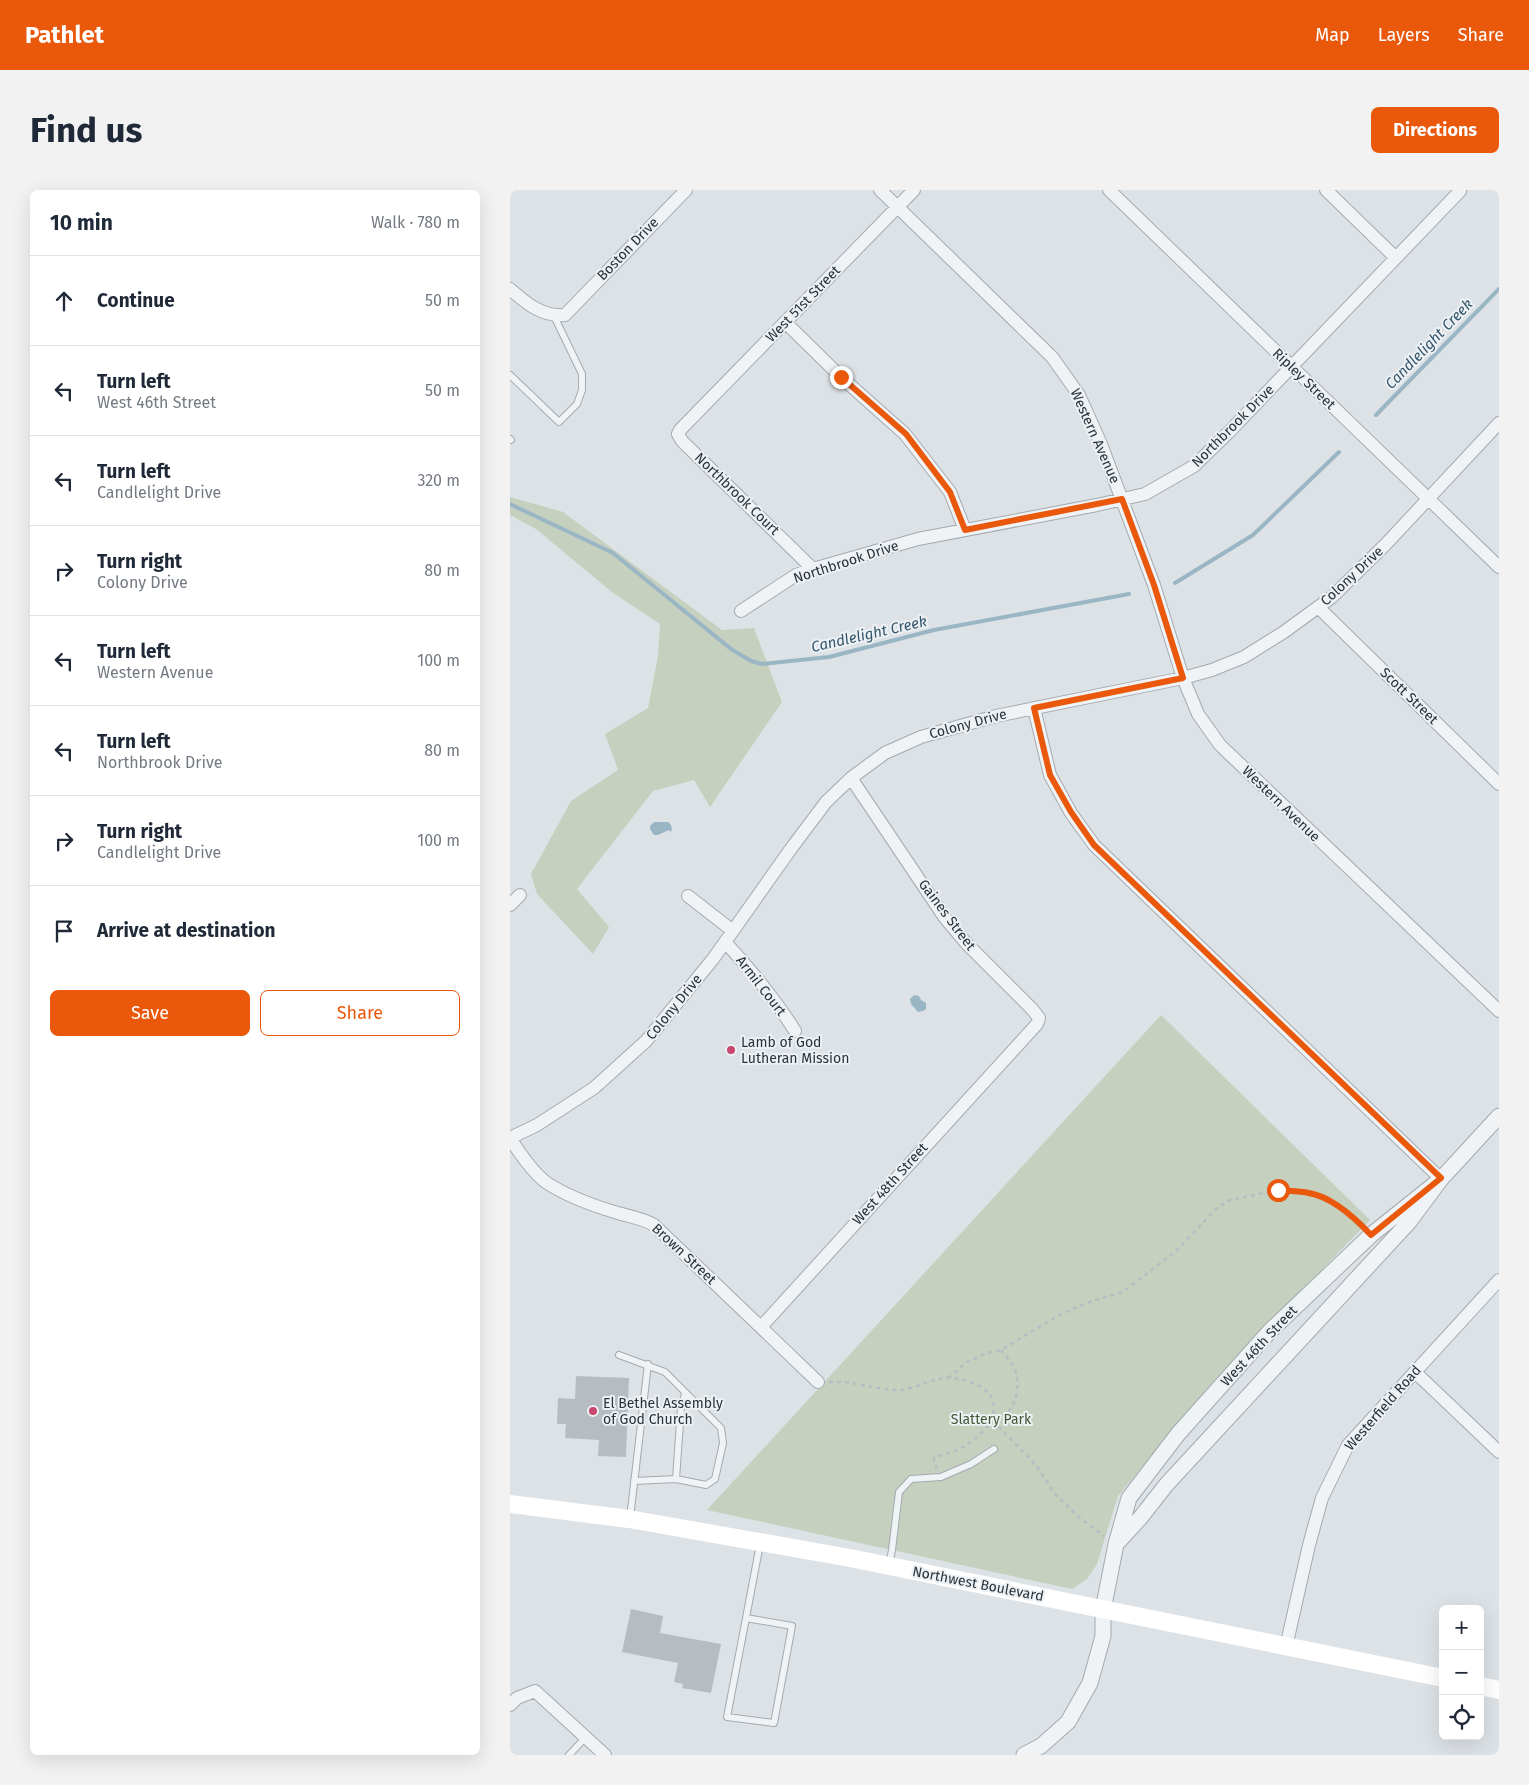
<!DOCTYPE html>
<meta charset="utf-8">
<style>
:root{--surface:#fff;--page:#f2f2f3;--text:#1f2937;--muted:#747a83;--line:#e0e1e3;--accent:#ea580c}
body{margin:0;font-family:"Fira Sans",sans-serif;background:var(--page);color:var(--text)}
.controls{position:absolute;right:15px;bottom:15px;display:grid;overflow:hidden;border-radius:8px;box-shadow:0 5px 20px #0002}
.controls button{width:45px;height:45px;display:grid;place-items:center;padding:0;border:0;border-bottom:1px solid var(--line);background:var(--surface);color:var(--text);font:25px sans-serif}
.stop{position:absolute;width:15px;height:15px;margin:-11px;border:4px solid #ea580c;border-radius:50%;background:#fff}
.stop.end{background:#ea580c;border-color:#fff;box-shadow:0 1px 5px #0008}
.list{margin:0;padding:0;list-style:none}
h2{display:flex;justify-content:space-between;align-items:center;height:65px;margin:0;padding:0 20px;font-size:21px}
h2 small{font-size:16px;font-weight:400;color:var(--muted)}
.list li{display:grid;grid-template-columns:32px 1fr auto;gap:15px;align-items:center;box-sizing:border-box;height:90px;padding:0 20px;border-top:1px solid var(--line)}
.list b{display:block;font-size:19px;white-space:nowrap}
.list p{margin:0;font-size:16px;white-space:nowrap;color:var(--muted)}
.list em{font-size:16px;font-style:normal;color:var(--muted)}
.actions{display:flex;gap:10px;padding:15px 20px}
.actions a{flex:1;padding:11px 0;border:1px solid var(--accent);border-radius:8px;text-align:center;font-size:18px;color:var(--accent)}
.actions .main{background:var(--accent);color:#fff}
.icon{flex:none;width:28px;height:28px;fill:none;stroke:currentColor;stroke-width:2;stroke-linecap:round;stroke-linejoin:round}
.map{position:relative;flex:none;width:989px;height:1565px;overflow:hidden;border-radius:8px}
header{display:flex;align-items:center;gap:30px;box-sizing:border-box;height:70px;padding:0 25px;background:var(--accent);color:#fff}
header strong{font-size:24px}
nav{display:flex;gap:28px;margin-inline-start:auto;font-size:18px}
.intro{display:flex;align-items:center;justify-content:space-between;box-sizing:border-box;height:120px;padding:0 30px}
h1{margin:0;font-size:35px}
.button{padding:12px 22px;border-radius:8px;background:var(--accent);color:#fff;font-size:18px;font-weight:700}
main{display:flex;gap:30px;padding:0 30px}
aside{flex:1;background:var(--surface);border-radius:8px;box-shadow:0 5px 20px #0002}
.map>svg:first-child{display:block}
.green{fill:#c6d0bf}
.water{fill:#9ab6c5}
.lines{fill:none;stroke-linecap:round;stroke-linejoin:round}
.stream{stroke:#9ab6c5;stroke-width:4}
.building{fill:#b5bdc3}
.service-casing{stroke:#a3aab0;stroke-width:8}
.minor-casing{stroke:#a3aab0;stroke-width:14}
.tertiary-casing{stroke:#a3aab0;stroke-width:17}
.path{stroke:#b8bdc1;stroke-width:2.5;stroke-dasharray:4 4;stroke-linecap:butt}
.service{stroke:#f0f3f5;stroke-width:6}
.minor{stroke:#f0f3f5;stroke-width:12}
.tertiary{stroke:#f0f3f5;stroke-width:15}
.secondary{stroke:#fff;stroke-width:18}
.route{stroke:#ea580c;stroke-width:6}
.poi-dot{fill:#c7476f;stroke:#edf1f4;stroke-width:2}
.labels{text-anchor:middle;dominant-baseline:central;stroke-width:4;stroke-linejoin:round;paint-order:stroke}
.street-label{font-size:14px;fill:#28333c;stroke:#edf1f4}
.poi-label{font-size:14px;fill:#28333c;stroke:#edf1f4;text-anchor:start}
.park-label{font-size:14px;fill:#415735;stroke:#edf1f4}
.water-label{font-size:15px;font-style:italic;fill:#34576e;stroke:#edf1f4}
</style>
<header>
<strong>Pathlet</strong>
<nav><a>Map</a><a>Layers</a><a>Share</a></nav>
</header>
<div class="intro"><h1>Find us</h1><a class="button">Directions</a></div>
<main>
<aside>
<h2>10 min<small>Walk · 780 m</small></h2>
<ul class="list">
<li><svg class="icon" aria-label="ahead" viewBox="0 0 24 24"><path d="M12 20V5M6 11l6-6 6 6"/></svg><div><b>Continue</b></div><em>50 m</em></li>
<li><svg class="icon" aria-label="left" viewBox="0 0 24 24"><path d="M17 20v-9H6M10 6l-5 5 5 5"/></svg><div><b>Turn left</b><p>West 46th Street</p></div><em>50 m</em></li>
<li><svg class="icon" aria-label="left" viewBox="0 0 24 24"><path d="M17 20v-9H6M10 6l-5 5 5 5"/></svg><div><b>Turn left</b><p>Candlelight Drive</p></div><em>320 m</em></li>
<li><svg class="icon" aria-label="right" viewBox="0 0 24 24"><path d="M7 20v-9h11M14 6l5 5-5 5"/></svg><div><b>Turn right</b><p>Colony Drive</p></div><em>80 m</em></li>
<li><svg class="icon" aria-label="left" viewBox="0 0 24 24"><path d="M17 20v-9H6M10 6l-5 5 5 5"/></svg><div><b>Turn left</b><p>Western Avenue</p></div><em>100 m</em></li>
<li><svg class="icon" aria-label="left" viewBox="0 0 24 24"><path d="M17 20v-9H6M10 6l-5 5 5 5"/></svg><div><b>Turn left</b><p>Northbrook Drive</p></div><em>80 m</em></li>
<li><svg class="icon" aria-label="right" viewBox="0 0 24 24"><path d="M7 20v-9h11M14 6l5 5-5 5"/></svg><div><b>Turn right</b><p>Candlelight Drive</p></div><em>100 m</em></li>
<li><svg class="icon" aria-label="arrive" viewBox="0 0 24 24"><path d="M6 21V4h12l-3 4 3 4H6"/></svg><div><b>Arrive at destination</b></div></li>
</ul>
<div class="actions"><a class="main">Save</a><a>Share</a></div>
</aside>
<div class="map">
<svg width="989" height="1565" viewBox="0 0 989 1565">
<rect width="100%" height="100%" fill="#dde2e6"/>
<path class="green" d="M0,307L53,322L212,440L244,438L272,512L200,617L184,590L143,601L67,699L99,737L83,764L27,704L21,684L61,611L108,580L95,544L138,518L148,466L150,434L103,403L26,339L0,325Z
M651,825L860,1030L702,1193L608,1306L587,1374L577,1389L562,1399L197,1320Z"/>
<path class="water" d="M144,632H158L161,635L162,640L160,642L159,640L148,645H144L140,639V636Z
M404,805L409,806L411,810L416,813V819L413,821L408,822L401,814L400,809Z"/>
<g class="lines">
<path class="stream" d="M866,225L989,99
M0,314L103,363L221,459L241,471L252,474L319,467L424,440L619,404
M665,393L743,345L829,262"/>
</g>
<path class="building" d="M66,1186L119,1188L116,1267L88,1266L89,1250L55,1248L56,1234H47L48,1208L65,1209Z
M121,1419L153,1426L150,1443L211,1454L201,1503L172,1498L173,1494L164,1492L168,1473L112,1462Z"/>
<g class="lines">
<g class="service-casing">
<path id="service" d="M0,185L49,232L67,214L72,200V184L44,126
M0,249L1,250
M109,1165L155,1182L211,1238L213,1253L205,1289L196,1295L166,1289L124,1291
M166,1289L171,1218L175,1204
M120,1328L138,1174
M379,1375L382,1360L389,1302L401,1289L431,1287L461,1274L484,1259
M236,1428L282,1436L264,1533L217,1527Z
M236,1428L250,1354
M59,1565L76,1547"/>
</g>
<g class="minor-casing">
<path id="minor" d="M370,0L542,167L569,205L591,254L644,395L673,488L688,524L710,555L989,821
M599,0L989,377
M816,0L886,68
M0,99C16,113 32,127 55,125L176,0
M275,132L331,187L395,244L440,302L455,340
M303,379L172,251L168,244L170,240L404,0
M808,417L989,594
M231,421L286,385L303,379L408,349L587,315L635,304L684,276L718,243L950,1
M524,518L540,585L561,623L584,655L931,989
M178,706L223,741
M0,715L10,705
M215,752C241,780 265,809 285,841
M0,948L27,935L84,898L136,851L203,769L280,660L316,612L341,588L375,563L411,547L486,526L673,488L702,480L734,467L774,442L822,407L876,354L989,233
M0,948C8,961 24,984 37,993C57,1006 84,1016 108,1023C121,1027 132,1028 144,1035L308,1192
M251,1137L527,834L529,828L522,819L456,753L435,728L341,588
M905,1182L989,1262
M776,1457L799,1355L812,1308L838,1255L989,1090
M0,1515L7,1508L25,1501L95,1565"/>
</g>
<g class="tertiary-casing">
<path id="tertiary" d="M609,1351L631,1327L656,1295L899,1032L931,989L989,926
M514,1565L531,1556L558,1532L580,1493L593,1446V1420L606,1354L619,1308L668,1244L760,1141L861,1045L931,989"/>
</g>
<path class="path" d="M491,1160C496,1166 502,1173 505,1179C510,1192 507,1215 496,1224C492,1227 487,1228 482,1230L526,1275L544,1303L571,1329L594,1346
M438,1188L457,1172L477,1163L491,1160L551,1124L582,1111L613,1102L666,1061L708,1017L720,1010L768,1000L800,1003L819,1010L851,1035
M319,1192C342,1190 364,1200 388,1200C406,1200 422,1187 440,1188C461,1189 492,1200 482,1228C479,1238 465,1249 456,1255C446,1262 435,1263 424,1268L427,1280"/>
<use href="#service" class="service"/>
<use href="#minor" class="minor"/>
<use href="#tertiary" class="tertiary"/>
<path class="secondary" d="M0,1314L119,1329L340,1368L933,1488
M970,1496L989,1500"/>
</g>
<g class="lines">
<path class="route" d="M331,187L396,244L440,302L455,340L612,309L644,395L673,488L524,518L540,585L561,622L584,655L931,988L861,1045C846,1029 822,1007 799,1003C789,1001 778,1001 768,1000"/>
</g>
<g class="poi-dot">
<circle cx="221" cy="860" r="5"/>
<circle cx="83" cy="1221" r="5"/>
</g>
<g class="labels">
<g class="street-label">
<text transform="translate(118 59) rotate(-46)">Boston Drive</text>
<text transform="translate(293 114) rotate(-46)">West 51st Street</text>
<text transform="translate(794 189) rotate(44)">Ripley Street</text>
<text transform="translate(723 236) rotate(-45)">Northbrook Drive</text>
<text transform="translate(585 246) rotate(66)">Western Avenue</text>
<text transform="translate(227 304) rotate(44)">Northbrook Court</text>
<text transform="translate(336 372) rotate(-18)">Northbrook Drive</text>
<text transform="translate(842 386) rotate(-43)">Colony Drive</text>
<text transform="translate(899 506) rotate(44)">Scott Street</text>
<text transform="translate(458 534) rotate(-15)">Colony Drive</text>
<text transform="translate(771 614) rotate(44)">Western Avenue</text>
<text transform="translate(437 725) rotate(53)">Gaines Street</text>
<text transform="translate(251 796) rotate(52)">Armil Court</text>
<text transform="translate(164 817) rotate(-51)">Colony Drive</text>
<text transform="translate(380 994) rotate(-48)">West 48th Street</text>
<text transform="translate(174 1064) rotate(43)">Brown Street</text>
<text transform="translate(749 1156) rotate(-47)">West 46th Street</text>
<text transform="translate(873 1218) rotate(-49)">Westerfield Road</text>
<text transform="translate(468 1394) rotate(11)">Northwest Boulevard</text>
</g>
<g class="poi-label">
<text x="231" y="852">Lamb of God<tspan x="231" dy="16">Lutheran Mission</tspan></text>
<text x="93" y="1213">El Bethel Assembly<tspan x="93" dy="16">of God Church</tspan></text>
</g>
<g class="park-label">
<text x="481" y="1229">Slattery Park</text>
</g>
<g class="water-label">
<text transform="translate(919 154) rotate(-46)">Candlelight Creek</text>
<text transform="translate(359 444) rotate(-13)">Candlelight Creek</text>
</g>
</g>
</svg>
<div class="controls">
<button>+</button>
<button>−</button>
<button><svg class="icon" aria-label="locate" viewBox="0 0 24 24"><circle cx="12" cy="12" r="6"/><path d="M12 2v4M12 18v4M2 12h4M18 12h4"/></svg></button>
</div>
<div class="stop" style="left:768px;top:1000px"></div>
<div class="stop end" style="left:331px;top:187px"></div>
</div>
</main>
